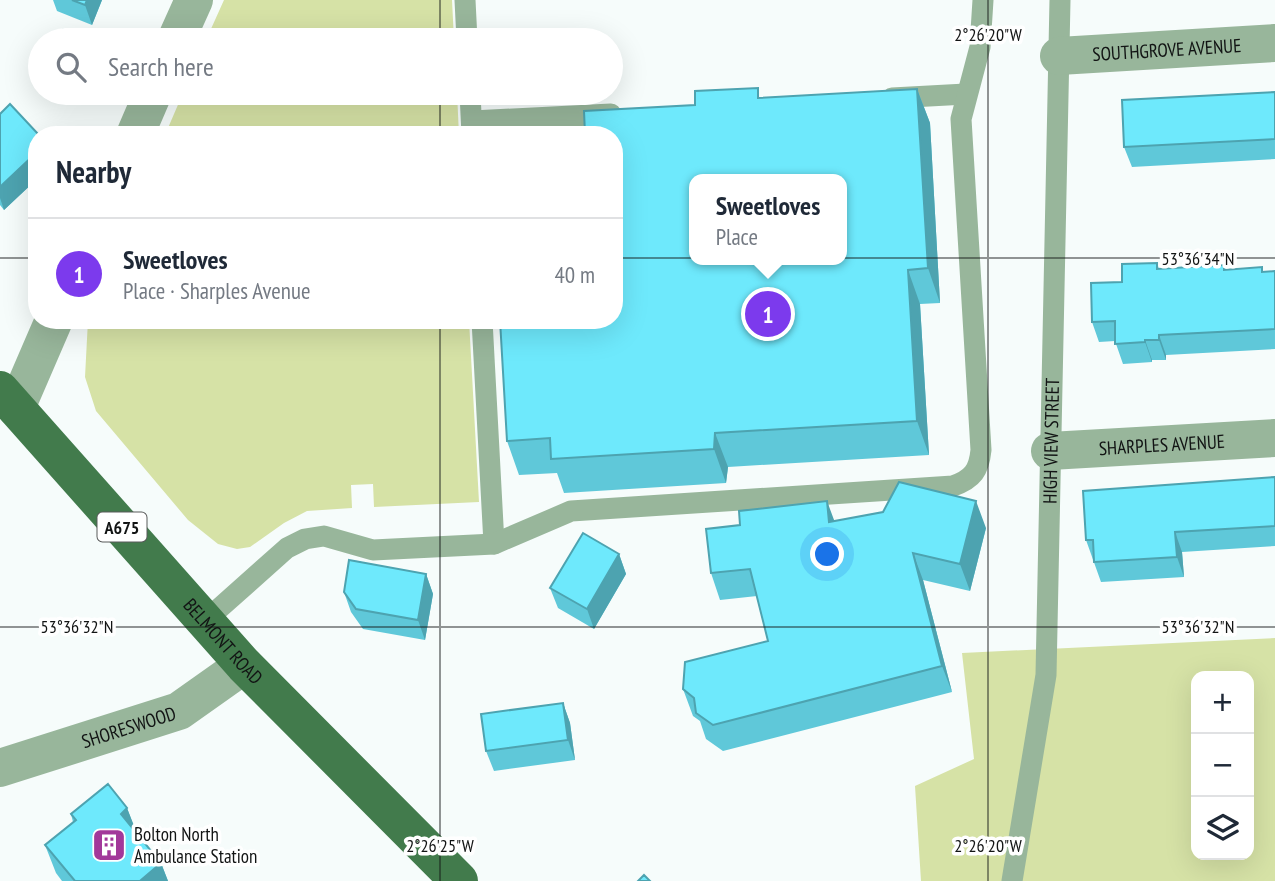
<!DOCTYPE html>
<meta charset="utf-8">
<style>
:root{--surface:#fff;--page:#f6f6f7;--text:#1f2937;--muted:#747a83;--line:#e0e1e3;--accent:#7c3aed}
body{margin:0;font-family:"PT Sans Narrow",sans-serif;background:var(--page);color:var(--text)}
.controls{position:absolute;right:21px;bottom:21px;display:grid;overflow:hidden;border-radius:14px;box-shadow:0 7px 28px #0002}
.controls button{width:63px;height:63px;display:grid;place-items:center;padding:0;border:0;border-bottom:2px solid var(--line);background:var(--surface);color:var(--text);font:35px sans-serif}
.you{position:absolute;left:828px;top:555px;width:24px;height:24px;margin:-18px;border:5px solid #fff;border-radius:50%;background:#1a73e8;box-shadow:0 0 0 10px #1a73e833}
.badge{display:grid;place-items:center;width:46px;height:46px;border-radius:50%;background:var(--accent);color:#fff;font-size:23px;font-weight:700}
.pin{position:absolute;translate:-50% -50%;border:4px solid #fff;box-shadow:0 2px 7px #0006}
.popup{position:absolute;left:689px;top:174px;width:158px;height:91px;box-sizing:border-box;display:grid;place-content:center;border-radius:14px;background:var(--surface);filter:drop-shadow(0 2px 5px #0005);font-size:23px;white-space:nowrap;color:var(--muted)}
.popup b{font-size:26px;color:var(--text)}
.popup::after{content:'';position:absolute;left:50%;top:100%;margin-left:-14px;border:14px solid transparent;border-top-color:var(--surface)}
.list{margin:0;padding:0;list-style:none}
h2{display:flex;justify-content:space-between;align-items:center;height:91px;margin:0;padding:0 28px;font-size:30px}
h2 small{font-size:23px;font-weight:400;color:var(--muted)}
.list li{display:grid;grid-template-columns:46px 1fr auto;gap:21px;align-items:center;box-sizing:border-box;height:112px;padding:0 28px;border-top:2px solid var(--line)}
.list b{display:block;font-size:26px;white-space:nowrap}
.list p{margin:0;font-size:23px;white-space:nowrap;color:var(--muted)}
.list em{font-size:23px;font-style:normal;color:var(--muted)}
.icon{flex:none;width:38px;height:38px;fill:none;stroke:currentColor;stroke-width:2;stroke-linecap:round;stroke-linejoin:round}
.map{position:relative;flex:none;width:1275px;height:881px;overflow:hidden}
.search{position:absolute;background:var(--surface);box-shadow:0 7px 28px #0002;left:28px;top:28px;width:595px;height:77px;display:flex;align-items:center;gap:18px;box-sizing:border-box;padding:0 24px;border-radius:38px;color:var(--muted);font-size:26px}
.panel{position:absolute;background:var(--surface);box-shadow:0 7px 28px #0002;left:28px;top:126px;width:595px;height:203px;border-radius:28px}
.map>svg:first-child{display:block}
.green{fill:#d6e2a6;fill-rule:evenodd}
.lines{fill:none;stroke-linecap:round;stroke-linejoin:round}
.service{stroke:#98b69b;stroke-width:21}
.minor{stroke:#98b69b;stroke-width:38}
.primary{stroke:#427b4c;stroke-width:38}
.wall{fill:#5fc8d9}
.shaded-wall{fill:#4da3b0}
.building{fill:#6ee9fc;stroke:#4da3b0;stroke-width:2;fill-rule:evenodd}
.ticks{fill:none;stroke:#121414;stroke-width:2;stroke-opacity:0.45}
.labels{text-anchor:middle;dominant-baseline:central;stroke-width:7;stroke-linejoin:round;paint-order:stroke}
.shield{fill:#fff;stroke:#595a5a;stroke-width:2}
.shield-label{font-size:18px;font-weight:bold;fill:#121414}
.street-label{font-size:19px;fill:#121414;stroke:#fff}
.poi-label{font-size:19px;fill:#121414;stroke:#fff;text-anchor:start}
.ticks-label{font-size:18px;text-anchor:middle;fill:#121414;stroke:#fff;stroke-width:7;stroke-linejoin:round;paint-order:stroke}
</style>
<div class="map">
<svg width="1275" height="881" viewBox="0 0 1275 881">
<rect width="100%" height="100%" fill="#f6fcfb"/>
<path class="green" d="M224,0H452L454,40H206Z
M183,93H457L459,135H165Z
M88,320H469L479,502L374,507L373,484L351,485L352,508L307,511L284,523L250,547L237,549L218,544L188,520L96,411L85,377Z
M1275,638V881H921L915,786L974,759L962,653ZM1196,676H1249V855H1196Z"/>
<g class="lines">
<g class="service">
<path d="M465,0L467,40"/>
<path d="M470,93L472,135"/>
<path d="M892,98L966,94"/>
<path d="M472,121L611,114"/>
<path d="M482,320L494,544"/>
<path d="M205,621L287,548L305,539L324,536L373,550L494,544L571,511L953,486C973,479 979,470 981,450L961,119L980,47L983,0"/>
<path id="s1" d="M1012,881L1046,675L1060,0"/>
</g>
<g class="minor">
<path d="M176,40L194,0"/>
<path id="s2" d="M1059,56L1275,43"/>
<path d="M135,135L153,93"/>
<path d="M16,408L54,320"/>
<path id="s3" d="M1050,451L1275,438"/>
<path id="s4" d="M0,768L179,711L244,665"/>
</g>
<path class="primary" id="s5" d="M0,390L244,665L459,881"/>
</g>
<path class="wall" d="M53,0H102L92,25L57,11Z
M917,89L930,123L940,303L920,304L929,455L728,467L726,483L564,493L557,473L519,475L507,441L585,134L695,105L761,98Z
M1275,92V159L1132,167L1124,147Z
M0,114L37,135V179L4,210L0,205Z
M1157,263L1159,269L1224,265L1226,270L1262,267L1263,272L1275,271V349L1166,355V360H1152V362L1123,364L1115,341L1099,342L1092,322L1122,282Z
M1275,477V546L1182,552L1184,577L1101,582L1086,540Z
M834,522L986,528L970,591L923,580L952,692L723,751L706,739L700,721L693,716L683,689L768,641L757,596L720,600L711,573Z
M619,554L626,574L594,629L558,608L550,588Z
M426,574L433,594L425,640L363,629L351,612L344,592Z
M563,703L570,723L575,760L494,771L486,751Z
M127,808L136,832L161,863L168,881H62L56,873L45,845L73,822L71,814Z"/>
<path class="shaded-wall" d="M87,0H102L92,25L85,5Z
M917,89L930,123L940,303L928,268Z
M37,152V179L4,210L0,198V187Z
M908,270L920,304L929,455L917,421Z
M1159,335L1166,355V360L1159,340Z
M1145,340L1152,360V362L1145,342Z
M715,433L728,467L726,483L714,449Z
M827,501L837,528L829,522Z
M976,501L986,528L970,591L960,564Z
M1175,532L1182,552L1184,577L1177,557Z
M913,553L923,580L952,692L942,666Z
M619,554L626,574L594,629L587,609Z
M426,574L433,594L425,640L418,620Z
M563,703L570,723L575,760L568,740Z
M127,808L138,836L121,814Z
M161,863L168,881H141V880Z"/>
<path class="building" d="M72,0H87L85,5Z
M63,30L73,40H53Z
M758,88V98L917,89L928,268L908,270L917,421L715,433L714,449L551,459L550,438L507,441L500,320H614V135H579L585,134L584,111L695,105V91ZM695,179H842V260H695Z
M1275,92V139L1124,147L1122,100Z
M10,104L39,135H37V152L0,187V114Z
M1157,263V269L1224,265V270L1262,267V272L1275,271V329L1159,335V340H1145V342L1115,344V321L1092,322L1091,283L1122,282V264Z
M1275,477V526L1175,532L1177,557L1094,562L1093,540H1086L1083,491Z
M899,482L976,501L960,564L913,553L942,666L713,725L696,713L694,698L683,689L685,662L768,641L750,569L711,573L706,529L740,525L739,511L827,501L829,522L883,512Z
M583,533L619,554L587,609L550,588Z
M349,560L426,574L418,620L356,609L344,592Z
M563,703L568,740L486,751L481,714Z
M108,784L127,808L121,814L161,863L141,880L142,881H75L45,845L76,820L71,814Z
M644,875L650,881H638Z"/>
<path class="ticks" d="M440,0V40M988,0V881M440,93V135M0,258H37M614,258H1275M440,320V881M0,627H1275"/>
<defs>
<g id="building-square" transform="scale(1.75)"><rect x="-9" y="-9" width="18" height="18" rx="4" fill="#a2389a" stroke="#fff"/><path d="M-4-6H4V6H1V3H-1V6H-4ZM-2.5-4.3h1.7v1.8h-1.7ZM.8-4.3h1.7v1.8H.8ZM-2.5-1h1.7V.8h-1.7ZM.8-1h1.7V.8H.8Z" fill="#fff"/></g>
</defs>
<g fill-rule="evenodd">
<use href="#building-square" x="109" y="845"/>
</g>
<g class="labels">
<rect class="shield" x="97.5" y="512.5" width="49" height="29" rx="5"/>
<g class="shield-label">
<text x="122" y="527">A675</text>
</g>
<g class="street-label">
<text stroke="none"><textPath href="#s2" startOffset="108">SOUTHGROVE AVENUE</textPath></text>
<text stroke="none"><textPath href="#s1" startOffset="443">HIGH VIEW STREET</textPath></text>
<text stroke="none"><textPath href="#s3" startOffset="112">SHARPLES AVENUE</textPath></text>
<text stroke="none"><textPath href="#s5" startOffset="336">BELMONT ROAD</textPath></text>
<text stroke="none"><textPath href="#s4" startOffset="135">SHORESWOOD</textPath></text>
</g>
<g class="poi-label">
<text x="134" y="834">Bolton North<tspan x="134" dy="22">Ambulance Station</tspan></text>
</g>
</g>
<g class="ticks-label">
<text x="988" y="41">2°26'20"W</text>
<text x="1198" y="265">53°36'34"N</text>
<text x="77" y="633">53°36'32"N</text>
<text x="1198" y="633">53°36'32"N</text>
<text x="440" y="852">2°26'25"W</text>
<text x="988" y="852">2°26'20"W</text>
</g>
</svg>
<div class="controls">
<button>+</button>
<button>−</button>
<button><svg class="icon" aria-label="layers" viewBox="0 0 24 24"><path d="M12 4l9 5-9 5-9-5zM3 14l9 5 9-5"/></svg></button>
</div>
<div class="you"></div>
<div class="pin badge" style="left:768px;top:314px">1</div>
<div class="popup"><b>Sweetloves</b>Place</div>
<div class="search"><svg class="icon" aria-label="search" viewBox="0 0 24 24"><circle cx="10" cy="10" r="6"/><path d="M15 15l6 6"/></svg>Search here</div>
<section class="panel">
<h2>Nearby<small></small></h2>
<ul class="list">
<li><span class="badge">1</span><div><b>Sweetloves</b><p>Place · Sharples Avenue</p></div><em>40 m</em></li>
</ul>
</section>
</div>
